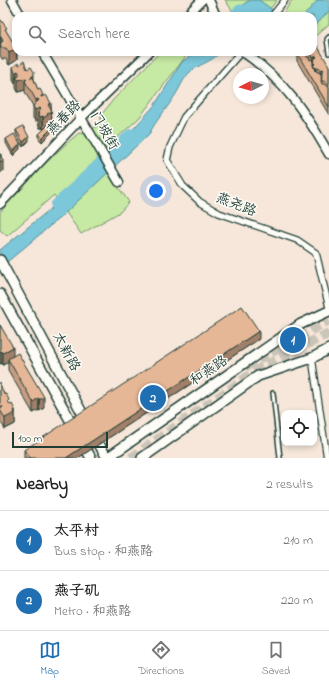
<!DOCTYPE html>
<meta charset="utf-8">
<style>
:root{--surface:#fff;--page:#f6f6f6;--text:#222;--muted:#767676;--line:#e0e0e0;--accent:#1f6fb2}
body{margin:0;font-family:"Indie Flower","LXGW WenKai TC",sans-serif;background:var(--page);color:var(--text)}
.controls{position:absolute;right:12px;bottom:12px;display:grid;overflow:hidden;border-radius:8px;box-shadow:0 2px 6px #0003}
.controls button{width:36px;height:36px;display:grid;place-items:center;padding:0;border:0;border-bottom:1px solid var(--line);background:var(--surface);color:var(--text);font:20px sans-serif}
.compass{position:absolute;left:233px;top:68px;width:36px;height:36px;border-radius:50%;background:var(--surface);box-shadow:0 2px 6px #0003;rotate:264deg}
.scale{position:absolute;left:12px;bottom:10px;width:96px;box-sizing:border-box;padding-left:4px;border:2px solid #1f3d34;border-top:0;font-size:11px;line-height:14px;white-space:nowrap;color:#1f3d34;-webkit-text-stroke:3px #fdfcf7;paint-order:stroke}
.you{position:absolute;left:156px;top:191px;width:14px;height:14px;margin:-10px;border:3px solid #fff;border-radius:50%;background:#1a73e8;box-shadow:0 0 0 6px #1a73e833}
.badge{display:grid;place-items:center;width:26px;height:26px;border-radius:50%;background:var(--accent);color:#fff;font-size:13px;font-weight:700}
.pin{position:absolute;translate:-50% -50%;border:2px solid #fff;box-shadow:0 1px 4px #0006}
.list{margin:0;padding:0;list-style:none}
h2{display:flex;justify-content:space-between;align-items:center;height:52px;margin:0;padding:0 16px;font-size:17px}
h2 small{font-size:13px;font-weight:400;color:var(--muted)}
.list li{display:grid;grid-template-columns:26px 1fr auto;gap:12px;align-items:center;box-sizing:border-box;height:60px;padding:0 16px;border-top:1px solid var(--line)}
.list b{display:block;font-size:15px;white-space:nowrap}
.list p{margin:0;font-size:13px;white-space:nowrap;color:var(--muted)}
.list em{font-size:13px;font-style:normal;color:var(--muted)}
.icon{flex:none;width:22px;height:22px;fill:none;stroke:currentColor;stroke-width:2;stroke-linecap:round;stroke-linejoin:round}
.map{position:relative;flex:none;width:329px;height:458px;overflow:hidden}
.search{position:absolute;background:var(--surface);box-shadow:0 2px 6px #0003;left:12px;right:12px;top:12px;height:44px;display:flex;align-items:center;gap:10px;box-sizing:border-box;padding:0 14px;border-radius:12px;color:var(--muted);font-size:15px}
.sheet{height:172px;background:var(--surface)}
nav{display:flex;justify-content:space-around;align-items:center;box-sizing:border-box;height:56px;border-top:1px solid var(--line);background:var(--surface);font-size:11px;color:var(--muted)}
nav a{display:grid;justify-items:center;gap:2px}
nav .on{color:var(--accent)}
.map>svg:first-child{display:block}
.green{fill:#c6e9a3;stroke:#72936c}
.water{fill:#7bc7da;stroke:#569098}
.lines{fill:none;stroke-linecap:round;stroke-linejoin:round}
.river{stroke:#7bc7da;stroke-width:11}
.highway-tunnel{stroke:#cbc5b9;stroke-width:10;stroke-dasharray:10 5;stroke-linecap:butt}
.lane-casing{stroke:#1f3d34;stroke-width:6}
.street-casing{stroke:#1f3d34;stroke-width:8}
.secondary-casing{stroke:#1f3d34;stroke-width:11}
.primary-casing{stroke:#1f3d34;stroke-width:12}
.lane{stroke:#fdfcf7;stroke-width:3}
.street{stroke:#fdfcf7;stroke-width:5.5}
.secondary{stroke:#fdfcf7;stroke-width:8}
.primary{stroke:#fdfcf7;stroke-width:9}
.wall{fill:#c69d82;stroke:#1f3d34}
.shaded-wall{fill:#a1806a;stroke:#1f3d34}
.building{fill:#e6b797;stroke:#1f3d34}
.labels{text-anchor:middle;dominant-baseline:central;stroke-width:3;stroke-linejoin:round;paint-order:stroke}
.street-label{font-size:14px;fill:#1f3d34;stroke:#fdfcf7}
</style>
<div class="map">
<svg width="329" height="458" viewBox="0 0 329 458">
<rect width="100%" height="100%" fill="#f6e7da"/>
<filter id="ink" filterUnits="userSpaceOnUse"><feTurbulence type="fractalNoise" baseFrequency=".025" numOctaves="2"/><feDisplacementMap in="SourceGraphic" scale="8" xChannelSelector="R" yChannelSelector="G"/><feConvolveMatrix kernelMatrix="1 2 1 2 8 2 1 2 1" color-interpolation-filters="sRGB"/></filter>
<g filter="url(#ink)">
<path class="green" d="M225,0H277L264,16H236Z
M292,0H329V24L313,38V16H282Z
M160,52H189L139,118L97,156L108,173L129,202L120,212L81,234L54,195L7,236L0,230V212C26,185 50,156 79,133L86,134L99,124L102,114L113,100Z"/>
<path class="water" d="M251,0H259L281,16H264L253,14L248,16H234L245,3Z
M318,0H329V11L318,23L313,27V16H303Z
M201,52H220C211,63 198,64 189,73C183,79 179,90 174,97C166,110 156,120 149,134L63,215L0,268V250L71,192L118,146L154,106L182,62L190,56Z"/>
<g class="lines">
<path class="river" d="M234,16L240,10L256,13L261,16
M56,205L131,134"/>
<path class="highway-tunnel" d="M245,367L329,320
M131,458L259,369L329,333"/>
<g class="lane-casing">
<path id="lane" d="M329,37L327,39L329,53
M273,393L280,458"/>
</g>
<g class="street-casing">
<path id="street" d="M272,16L285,0
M241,52L184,117L170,147L167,160L183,186L200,202L219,213L297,240L316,253L329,307
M312,358L327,458"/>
</g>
<g class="secondary-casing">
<path id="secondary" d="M12,0L21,16
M209,0L216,16
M186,16L202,0
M42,52L119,182
M243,52C284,80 305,112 329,154
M0,204L81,118L149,52"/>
</g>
<g class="primary-casing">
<path id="primary" d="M0,260L87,422
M0,294L75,429
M94,435L107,458
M82,442L91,458
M107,458L301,324L329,311
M142,458L258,376L312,358L329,349"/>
</g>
<use href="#lane" class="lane"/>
<use href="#street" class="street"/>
<use href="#secondary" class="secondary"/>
<use href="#primary" class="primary"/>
</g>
<path class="wall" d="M0,19L17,52V60L9,65L6,59H2L0,55Z
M299,52H313L329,66V115L297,61V53Z
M19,65L27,69L34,80L38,90L51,110L52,121L56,128L42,142L39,139V134L45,128L43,129V128H40L38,124V120L35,121L33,118V106L25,92V90L18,92L16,88V83L15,84L13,79V67Z
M16,130L29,141L23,147L16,134Z
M6,139L20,149L13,156L6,143Z
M0,325L13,356L44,408L39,411V410L33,413L8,370V362L3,365L2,363L0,364Z
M259,339L78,458H24V450Z
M0,382V385L9,404L15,410V424L5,429L0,421Z"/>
<path class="shaded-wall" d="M0,37H1V45L0,44V49Z
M16,49L17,60L9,65V53Z
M316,56V79H315V61L314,59L313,69V58Z
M323,69V80L322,74L321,72V82H320V70Z
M17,71V79L16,77V83L15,84V73Z
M34,75V86L30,78Z
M26,78V83L25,81V90L18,92V80Z
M38,99V108H40V117L38,113V120L35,121V110L36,109V100Z
M51,103L52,122L48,127L43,129V118L48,105Z
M43,116V128H40V117Z
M56,124V128L42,142V138Z
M29,137V141L23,147V142Z
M20,144V149L13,156V152Z
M0,154H1V161L3,160V171L0,173Z
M259,331V339L78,458H66Z
M13,347V359H8V362L3,365V353Z
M2,351V363L0,364V352Z
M44,397V408L39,411V400Z
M39,398V410L33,413V402Z
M15,410V424L5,429V418Z"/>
<path class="building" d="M0,19L7,28L5,29L16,47V49L9,53L6,48H2L0,44L3,41L1,37H0Z
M314,40L329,66V83L328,84L326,81H322L321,78L322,74L321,72L324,70L323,69L320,70L319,68L317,69L316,67L315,68L313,65L315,64L313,62L315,61L314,59L317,57L316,56L313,58L312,55L310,56L309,54L308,55L306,52H313V41Z
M299,52H305V53L308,58L309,57L310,60L312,59L313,62V65L315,71L316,70L317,72H319L322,76L321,81L322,84H326L328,87H329V107L297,53Z
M24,61L27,69L31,67L34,72V75L30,78V79L33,77L38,90L40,89L43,95L41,96V97L46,95L51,103L48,105L52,111L47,114L48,115L43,118V116L40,117L38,113L41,109L40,108L35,110L33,106L39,100L38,99L36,100L25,81L27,79L26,78L18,80L16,77L19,75V72L17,71L15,73L13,67L18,63L19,65Z
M52,121L56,124L42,138L39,134Z
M23,126L29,137L23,142L16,130Z
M14,134L20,144L13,152L6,139Z
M0,155L3,160L0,162Z
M242,306L259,331L66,458H30L24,450Z
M0,325L13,347L3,353L2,351L0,352Z
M18,353L44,397L39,400V398L33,402L8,359Z
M0,385L5,395L6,394L9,400L8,401L10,405L12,404L15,410L14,411L15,413L5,418L0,410V409L3,407L2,406L0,408Z"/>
</g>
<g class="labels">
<g class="street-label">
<text transform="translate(64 118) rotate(-46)">燕春路</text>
<text transform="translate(104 131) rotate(59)">门坡街</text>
<text transform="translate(236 205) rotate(22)">燕尧路</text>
<text transform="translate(66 352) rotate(62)">太新路</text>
<text transform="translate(209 371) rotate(-34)">和燕路</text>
</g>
</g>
</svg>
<div class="controls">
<button><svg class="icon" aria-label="locate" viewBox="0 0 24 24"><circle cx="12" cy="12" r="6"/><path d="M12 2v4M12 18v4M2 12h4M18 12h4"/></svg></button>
</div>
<svg class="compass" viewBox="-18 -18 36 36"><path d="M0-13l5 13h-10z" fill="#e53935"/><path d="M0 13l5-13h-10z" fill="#767676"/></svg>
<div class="scale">100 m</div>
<div class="you"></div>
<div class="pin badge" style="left:293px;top:340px">1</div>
<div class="pin badge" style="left:153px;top:398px">2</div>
<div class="search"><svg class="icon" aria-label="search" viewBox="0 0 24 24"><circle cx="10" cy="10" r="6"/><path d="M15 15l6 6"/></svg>Search here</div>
</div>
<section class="sheet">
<h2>Nearby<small>2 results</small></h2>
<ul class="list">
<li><span class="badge">1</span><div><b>太平村</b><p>Bus stop · 和燕路</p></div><em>210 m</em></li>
<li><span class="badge">2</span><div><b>燕子矶</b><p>Metro · 和燕路</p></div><em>220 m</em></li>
</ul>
</section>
<nav>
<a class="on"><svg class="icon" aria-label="map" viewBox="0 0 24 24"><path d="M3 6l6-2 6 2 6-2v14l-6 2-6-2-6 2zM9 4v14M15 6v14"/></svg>Map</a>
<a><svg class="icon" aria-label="directions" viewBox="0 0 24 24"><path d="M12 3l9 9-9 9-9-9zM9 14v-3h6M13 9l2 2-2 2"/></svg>Directions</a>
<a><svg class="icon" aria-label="saved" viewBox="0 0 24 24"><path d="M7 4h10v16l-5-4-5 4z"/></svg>Saved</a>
</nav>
